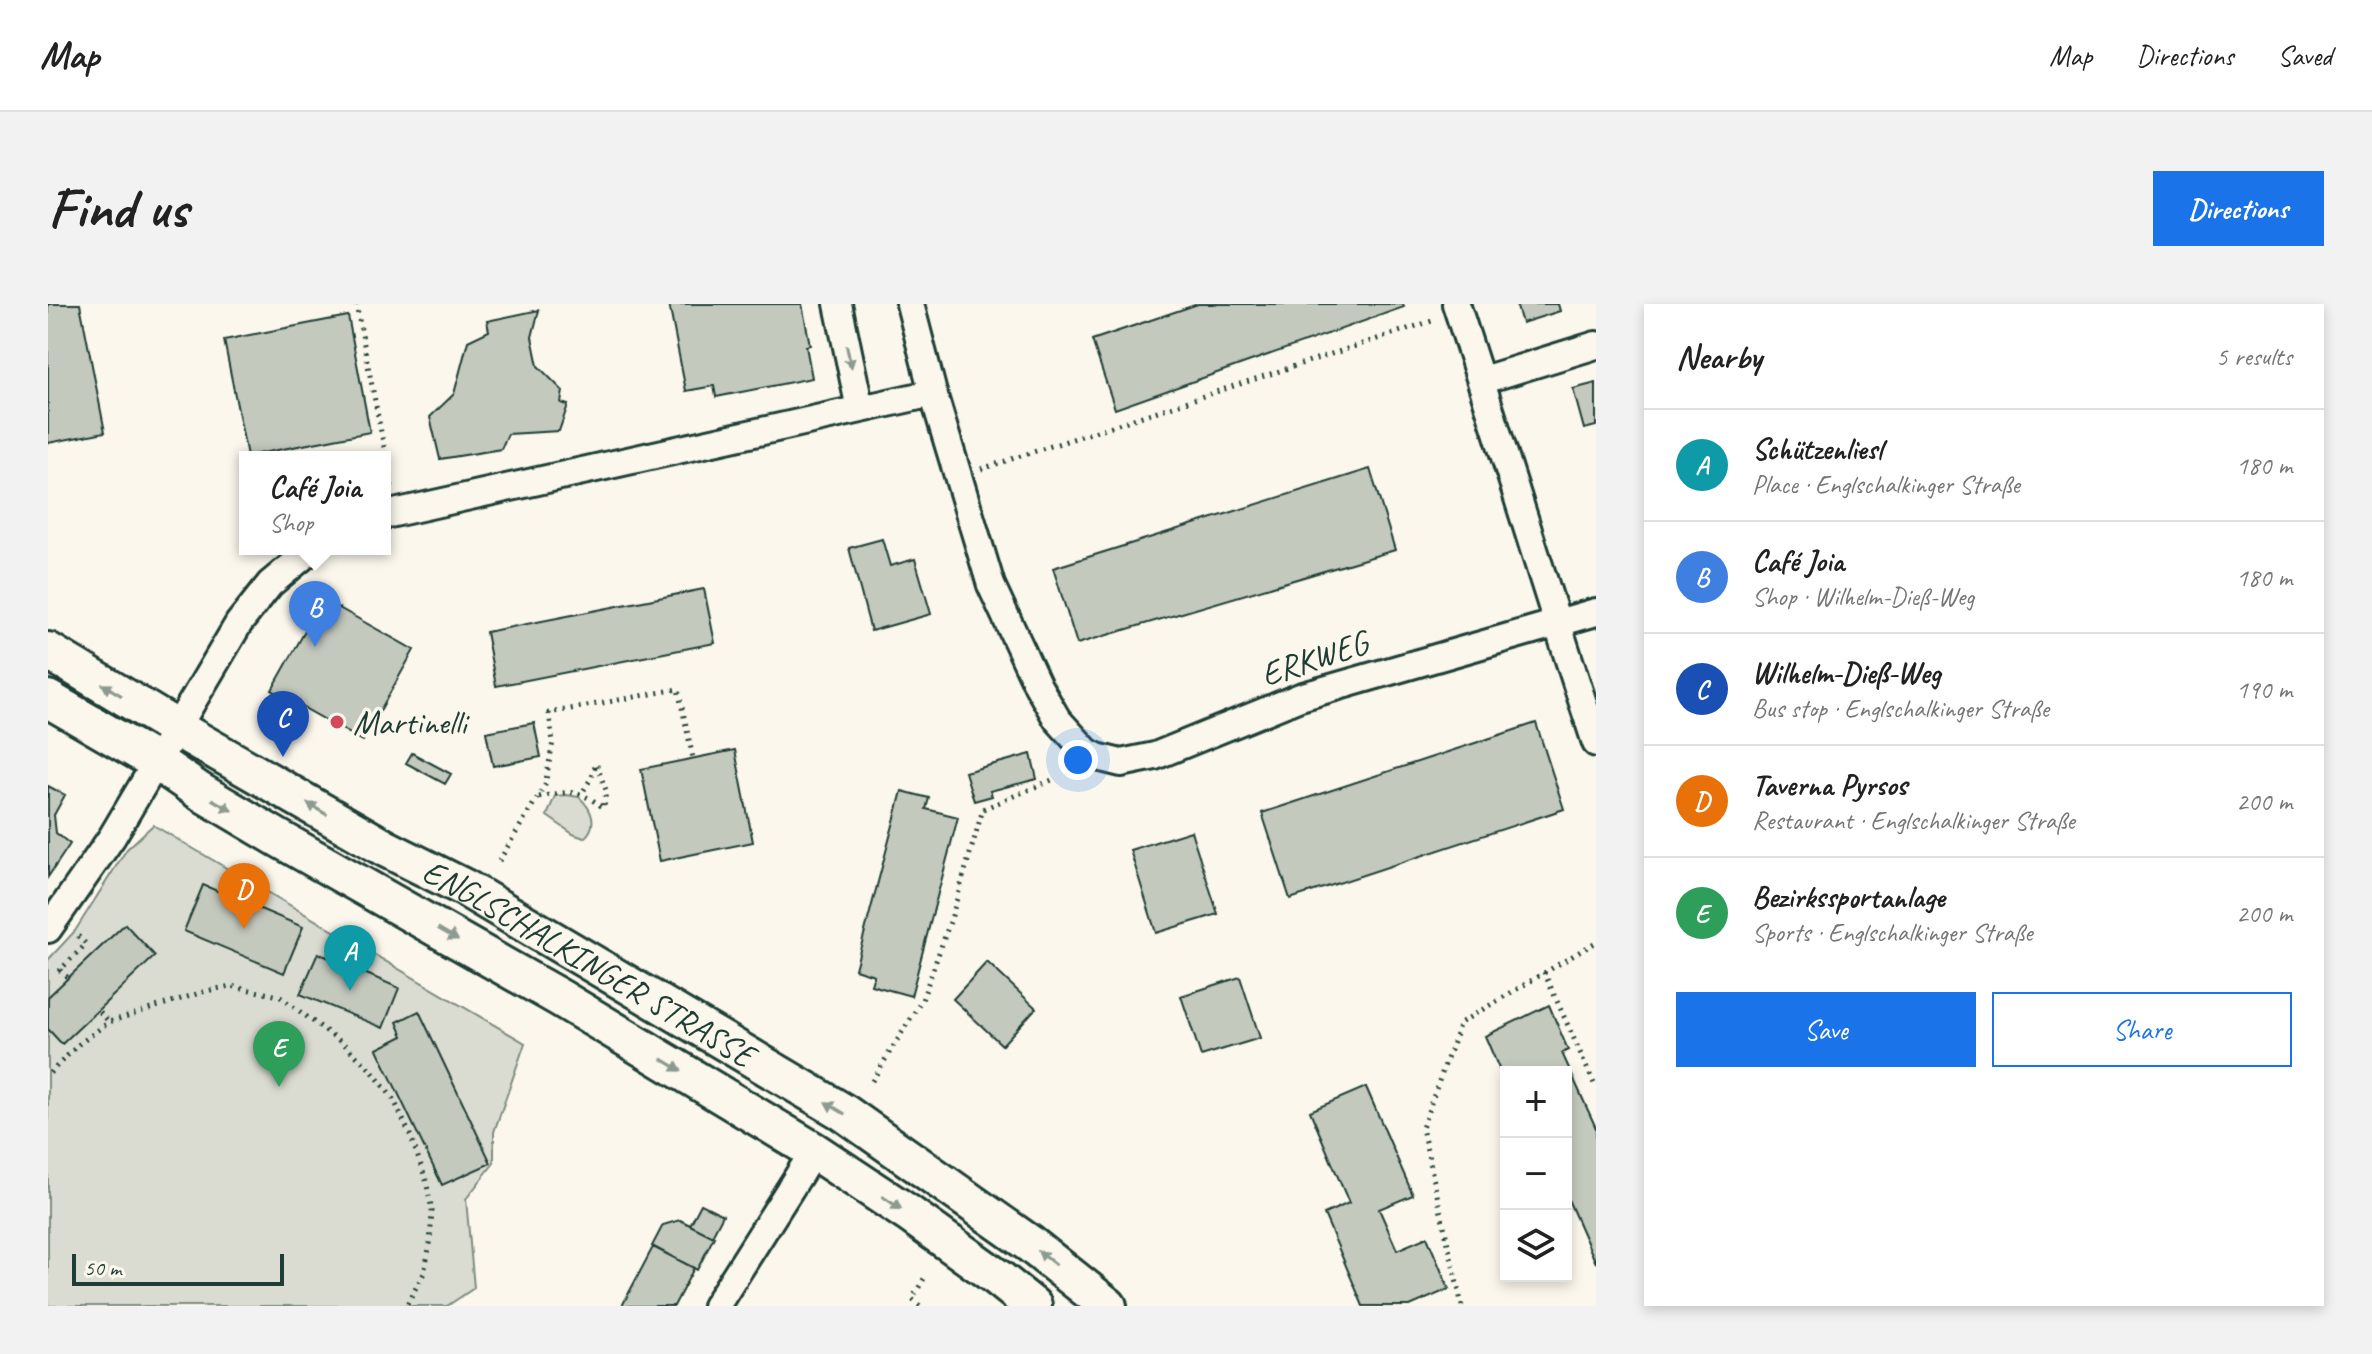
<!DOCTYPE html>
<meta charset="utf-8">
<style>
:root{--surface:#fff;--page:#f2f2f2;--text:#222;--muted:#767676;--line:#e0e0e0;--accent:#1a73e8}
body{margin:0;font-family:Caveat,sans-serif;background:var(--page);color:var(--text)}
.controls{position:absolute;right:24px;bottom:24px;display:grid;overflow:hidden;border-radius:0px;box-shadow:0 4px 12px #0003}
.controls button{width:72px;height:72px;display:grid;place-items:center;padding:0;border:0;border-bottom:2px solid var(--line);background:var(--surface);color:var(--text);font:40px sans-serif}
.scale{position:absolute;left:24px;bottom:20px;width:212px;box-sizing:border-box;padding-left:8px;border:4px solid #1f3d34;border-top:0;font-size:22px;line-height:28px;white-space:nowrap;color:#1f3d34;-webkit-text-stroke:6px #fbf7ec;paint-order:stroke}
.you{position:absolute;left:1030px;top:456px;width:28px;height:28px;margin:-20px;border:6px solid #fff;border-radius:50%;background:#1a73e8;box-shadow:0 0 0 12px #1a73e833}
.badge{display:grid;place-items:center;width:52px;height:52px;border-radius:50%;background:var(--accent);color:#fff;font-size:26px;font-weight:700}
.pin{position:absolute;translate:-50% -66px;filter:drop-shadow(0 2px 4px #0008)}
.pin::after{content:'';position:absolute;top:42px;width:28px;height:24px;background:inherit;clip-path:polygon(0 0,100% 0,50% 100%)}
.popup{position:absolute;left:191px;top:147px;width:152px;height:104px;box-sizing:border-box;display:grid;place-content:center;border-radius:0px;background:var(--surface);filter:drop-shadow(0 2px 6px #0005);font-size:26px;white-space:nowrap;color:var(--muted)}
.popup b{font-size:30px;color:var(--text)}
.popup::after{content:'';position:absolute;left:50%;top:100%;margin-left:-16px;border:16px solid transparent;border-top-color:var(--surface)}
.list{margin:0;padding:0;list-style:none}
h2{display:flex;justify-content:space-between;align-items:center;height:104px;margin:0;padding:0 32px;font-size:34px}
h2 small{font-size:26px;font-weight:400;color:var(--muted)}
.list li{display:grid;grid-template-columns:52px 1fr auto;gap:24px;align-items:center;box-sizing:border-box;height:112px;padding:0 32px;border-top:2px solid var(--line)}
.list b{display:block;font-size:30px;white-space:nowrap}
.list p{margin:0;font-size:26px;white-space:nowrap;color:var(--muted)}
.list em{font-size:26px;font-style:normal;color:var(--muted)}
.actions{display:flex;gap:16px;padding:24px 32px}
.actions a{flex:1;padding:18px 0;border:2px solid var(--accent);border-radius:0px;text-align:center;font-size:28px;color:var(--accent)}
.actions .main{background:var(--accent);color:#fff}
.icon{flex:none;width:44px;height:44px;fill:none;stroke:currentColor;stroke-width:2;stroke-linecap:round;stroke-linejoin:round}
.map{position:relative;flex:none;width:1548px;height:1002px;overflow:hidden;border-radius:0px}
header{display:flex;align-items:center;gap:48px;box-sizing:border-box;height:112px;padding:0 40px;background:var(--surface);border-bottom:2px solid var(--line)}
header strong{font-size:38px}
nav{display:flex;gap:44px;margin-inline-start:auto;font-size:28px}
.intro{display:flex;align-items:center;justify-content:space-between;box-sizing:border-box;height:192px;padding:0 48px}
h1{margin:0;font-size:56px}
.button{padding:20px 36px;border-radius:0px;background:var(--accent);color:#fff;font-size:28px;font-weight:700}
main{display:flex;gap:48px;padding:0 48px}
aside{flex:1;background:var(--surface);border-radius:0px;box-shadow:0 4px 12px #0003}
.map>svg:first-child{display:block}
.green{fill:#dbdcd1;stroke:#7d8c82;stroke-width:2}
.building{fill:#c4c9be;stroke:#1f3d34;stroke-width:2}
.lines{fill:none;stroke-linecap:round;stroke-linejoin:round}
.minor-casing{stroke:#1f3d34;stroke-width:32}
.secondary-casing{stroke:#1f3d34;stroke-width:42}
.path{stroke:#1f3d34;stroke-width:5;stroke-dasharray:2 6;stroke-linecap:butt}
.minor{stroke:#fbf7ec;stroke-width:26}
.secondary{stroke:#fbf7ec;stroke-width:36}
.oneway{fill:#8d9a90}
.poi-dot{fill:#d1495b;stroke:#fbf7ec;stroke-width:3}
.labels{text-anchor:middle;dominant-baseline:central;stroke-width:7;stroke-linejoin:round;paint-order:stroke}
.street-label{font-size:34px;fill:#1f3d34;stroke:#fbf7ec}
.poi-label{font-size:34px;fill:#1f3d34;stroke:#fbf7ec;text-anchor:start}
</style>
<header>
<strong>Map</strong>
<nav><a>Map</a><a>Directions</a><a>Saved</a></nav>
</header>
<div class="intro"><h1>Find us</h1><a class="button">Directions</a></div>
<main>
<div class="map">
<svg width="1548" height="1002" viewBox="0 0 1548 1002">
<rect width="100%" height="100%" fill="#fbf7ec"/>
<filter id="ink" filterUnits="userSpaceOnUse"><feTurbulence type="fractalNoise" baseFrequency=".0125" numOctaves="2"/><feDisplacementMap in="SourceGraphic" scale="16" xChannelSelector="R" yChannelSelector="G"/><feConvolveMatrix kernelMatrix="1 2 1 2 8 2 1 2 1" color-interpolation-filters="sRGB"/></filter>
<g filter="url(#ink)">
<path class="green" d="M518,491L531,493C544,505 551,521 536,534L525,530L499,512L507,492Z
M105,521L477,739L446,828V859L418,895L426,984L399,1002H0V656L27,627L79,545Z"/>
<path class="building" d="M0,0H32L57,128L0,139Z
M621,0H754L762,41L758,42L764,74L668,93L666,82L638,87Z
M1150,0H1355L1356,3L1067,105L1044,36Z
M1468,0H1510L1512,7L1474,19Z
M491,6L484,33L490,62L515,87L513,99L520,101L511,127L460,130L453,145L392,155L382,113L406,90L420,37L441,27L439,17Z
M300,12L322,128L199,152L176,36Z
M1548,79V122L1536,125L1525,85Z
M1322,165L1347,246L1029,340L1005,264Z
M834,235L842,262L867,255L883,310L823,327L801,244Z
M656,285L667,339L448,382L438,328Z
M275,295L366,346L315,437L224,386Z
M486,419L493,453L445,462L438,428Z
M1488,419L1516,505L1242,595L1214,509Z
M687,446L705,538L612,557L593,465Z
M364,449L403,470L397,480L358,459Z
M983,450L989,475L942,487L944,492L926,497L917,468Z
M0,482L17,491L6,511L8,529L22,540L0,573Z
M854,487L881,494L878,505L910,513L863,692L823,681L826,671L807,665Z
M1143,527L1170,610L1108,629L1082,546Z
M155,581L255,623L236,669L136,627Z
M77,620L107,652L14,740L0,725V693Z
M270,649L351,684L335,724L252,690Z
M939,658L988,704L954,741L905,695Z
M1192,673L1212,734L1153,752L1133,692Z
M1501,701L1520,746L1514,749L1548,824V959L1518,891V768H1458V773L1455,774L1437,732Z
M371,707L443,859L394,881L329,745L355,732L349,718Z
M1318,783L1365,891L1331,905L1349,946L1379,933L1401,985L1362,1002H1315L1276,910L1301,899L1262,807Z
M653,900L675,911L664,932L642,921Z
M632,916L666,933L649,966L604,942L615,921Z
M605,943L646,964L626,1002H574Z"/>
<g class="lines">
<g class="minor-casing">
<path id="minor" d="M790,0L812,105
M862,0L885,89L943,281L990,382L1009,415L1039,448L1049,453L1073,459L1107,452L1252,393L1548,308
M1408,0C1456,146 1500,294 1548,439
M1435,76L1548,41
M337,211L885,89
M0,625L64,533L191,319L222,280L264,245
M668,1002L766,847"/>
</g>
<g class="secondary-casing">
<g id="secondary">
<path id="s1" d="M0,347L128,424L337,544L417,584L795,808L982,940L1060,1002"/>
<path d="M0,395L109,458L151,487L230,534L512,694L766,847L861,910L950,974L985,1002"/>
</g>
</g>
<path class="path" d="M308,0L344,184
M933,165L1387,16
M491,493C524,487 528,484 556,504L558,486L548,459L544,473L534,489
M451,557L497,481L505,438L501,409L630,385L645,454
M1496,668L1548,784
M19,673L12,666L38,640L28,630
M52,708L61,718
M2,769L31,740L61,718L158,687L183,682L231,692L297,741L324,767L346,796L363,833L378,876L384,907L382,940L376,969L358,1002
M824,777L874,696L903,615L935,505L1004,476
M872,1002L864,995L877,973
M1414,1002L1374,824L1412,719L1548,638"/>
<use href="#minor" class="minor"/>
<use href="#secondary" class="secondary"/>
</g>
<defs><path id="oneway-solid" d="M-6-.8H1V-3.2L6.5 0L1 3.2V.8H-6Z" transform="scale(2)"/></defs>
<g class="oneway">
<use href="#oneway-solid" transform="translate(801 53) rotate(78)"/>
<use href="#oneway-solid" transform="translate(64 386) rotate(-149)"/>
<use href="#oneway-solid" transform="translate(174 501) rotate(30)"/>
<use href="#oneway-solid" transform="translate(269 505) rotate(-150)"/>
<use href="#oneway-solid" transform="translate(400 630) rotate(30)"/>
<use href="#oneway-solid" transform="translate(624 761) rotate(31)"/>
<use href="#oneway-solid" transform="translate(787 804) rotate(-149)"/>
<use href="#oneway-solid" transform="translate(844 899) rotate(34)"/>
<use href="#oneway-solid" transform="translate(999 954) rotate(-142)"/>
</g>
</g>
<circle class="poi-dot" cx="289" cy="418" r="8"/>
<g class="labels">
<g class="street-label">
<text transform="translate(1266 354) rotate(-18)">ERKWEG</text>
<text stroke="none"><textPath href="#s1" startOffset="624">ENGLSCHALKINGER STRASSE</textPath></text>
</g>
<g class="poi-label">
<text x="305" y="418">Martinelli</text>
</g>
</g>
</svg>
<div class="controls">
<button>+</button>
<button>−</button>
<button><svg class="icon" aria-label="layers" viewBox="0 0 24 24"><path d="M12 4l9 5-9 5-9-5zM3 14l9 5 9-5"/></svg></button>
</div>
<div class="scale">50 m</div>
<div class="you"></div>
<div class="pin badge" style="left:302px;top:687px;background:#0f9aa8">A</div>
<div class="pin badge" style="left:267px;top:343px;background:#3f7fe0">B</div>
<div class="popup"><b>Café Joia</b>Shop</div>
<div class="pin badge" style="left:235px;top:453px;background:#1a4fb4">C</div>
<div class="pin badge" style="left:196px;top:625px;background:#e8710a">D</div>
<div class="pin badge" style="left:231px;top:783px;background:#2e9e5b">E</div>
</div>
<aside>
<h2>Nearby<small>5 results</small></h2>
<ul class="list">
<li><span class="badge" style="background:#0f9aa8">A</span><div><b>Schützenliesl</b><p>Place · Englschalkinger Straße</p></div><em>180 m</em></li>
<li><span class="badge" style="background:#3f7fe0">B</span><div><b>Café Joia</b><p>Shop · Wilhelm-Dieß-Weg</p></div><em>180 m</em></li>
<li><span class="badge" style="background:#1a4fb4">C</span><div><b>Wilhelm-Dieß-Weg</b><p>Bus stop · Englschalkinger Straße</p></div><em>190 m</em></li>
<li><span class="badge" style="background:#e8710a">D</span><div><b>Taverna Pyrsos</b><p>Restaurant · Englschalkinger Straße</p></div><em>200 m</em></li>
<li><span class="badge" style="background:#2e9e5b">E</span><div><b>Bezirkssportanlage</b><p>Sports · Englschalkinger Straße</p></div><em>200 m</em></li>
</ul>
<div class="actions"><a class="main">Save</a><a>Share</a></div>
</aside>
</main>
